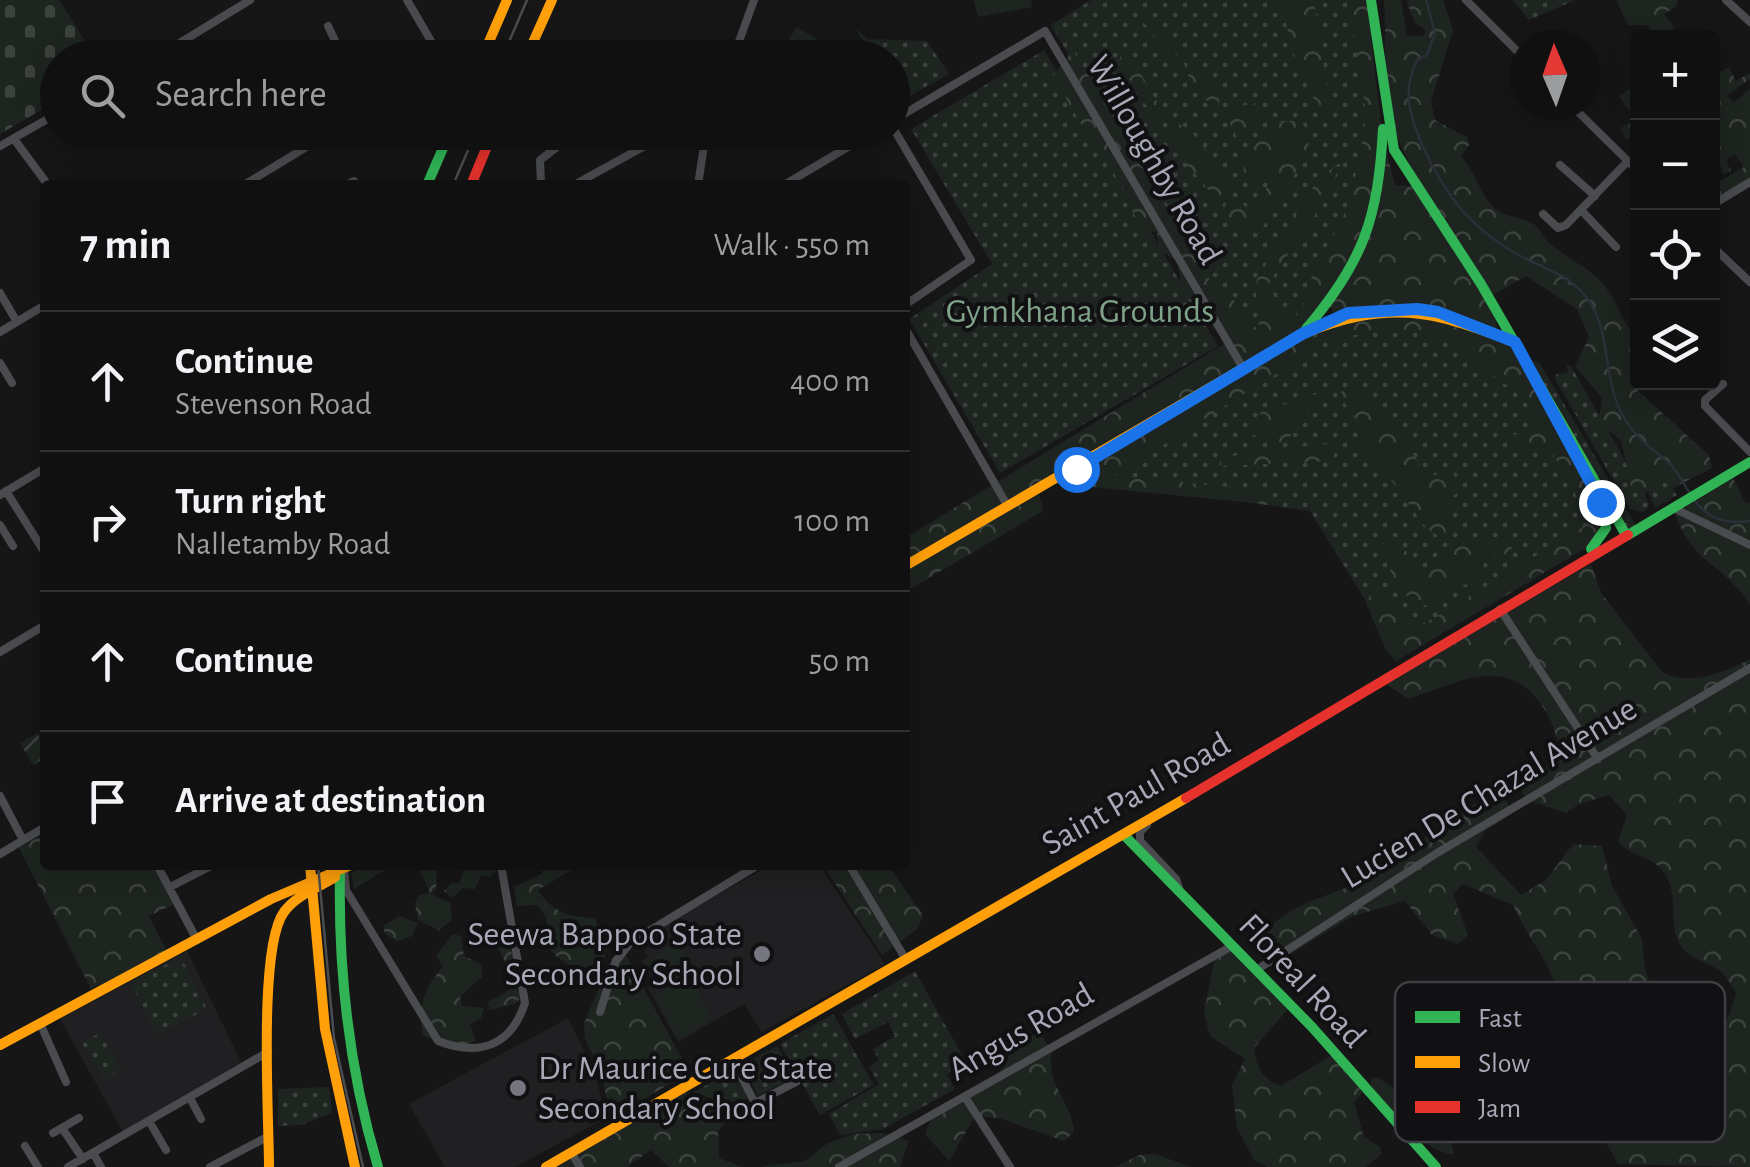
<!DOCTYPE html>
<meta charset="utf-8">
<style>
:root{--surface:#101010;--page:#1e1e1e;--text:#f1f3f6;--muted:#9c9d9f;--line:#303030}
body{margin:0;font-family:"Alegreya Sans",sans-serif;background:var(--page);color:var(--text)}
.controls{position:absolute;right:30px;top:30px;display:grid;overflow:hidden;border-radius:10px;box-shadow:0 5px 25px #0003}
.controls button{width:90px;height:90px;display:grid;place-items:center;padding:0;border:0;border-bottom:2px solid var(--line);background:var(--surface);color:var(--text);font:50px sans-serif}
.compass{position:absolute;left:1510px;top:30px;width:90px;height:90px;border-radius:50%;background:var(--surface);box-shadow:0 5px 25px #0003;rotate:358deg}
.stop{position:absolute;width:30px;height:30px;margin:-22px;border:8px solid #1a73e8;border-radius:50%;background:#fff}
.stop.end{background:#1a73e8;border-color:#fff;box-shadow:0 2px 10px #0008}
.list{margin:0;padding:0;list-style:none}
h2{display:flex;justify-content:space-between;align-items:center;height:130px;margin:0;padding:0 40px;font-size:42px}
h2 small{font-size:32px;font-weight:400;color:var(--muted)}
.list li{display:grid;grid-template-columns:65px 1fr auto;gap:30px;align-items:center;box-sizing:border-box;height:140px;padding:0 40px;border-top:2px solid var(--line)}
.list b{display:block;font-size:38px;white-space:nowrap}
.list p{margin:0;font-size:32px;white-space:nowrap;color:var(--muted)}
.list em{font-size:32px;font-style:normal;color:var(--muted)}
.icon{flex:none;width:55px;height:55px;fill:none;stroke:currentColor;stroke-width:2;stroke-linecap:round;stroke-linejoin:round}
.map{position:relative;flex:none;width:1750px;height:1167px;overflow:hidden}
.search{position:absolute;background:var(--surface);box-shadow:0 5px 25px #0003;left:40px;top:40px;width:870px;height:110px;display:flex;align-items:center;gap:25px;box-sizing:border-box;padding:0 35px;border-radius:55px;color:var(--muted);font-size:38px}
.panel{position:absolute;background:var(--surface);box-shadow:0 5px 25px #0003;left:40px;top:180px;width:870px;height:690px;border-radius:10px}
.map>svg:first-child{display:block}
.built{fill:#202022}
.grass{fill:url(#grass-dots)}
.forest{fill:url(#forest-crowns)}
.cemetery{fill:url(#cemetery-stones)}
.garden{fill:url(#garden-furrows)}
.pitch{fill:#1e2520}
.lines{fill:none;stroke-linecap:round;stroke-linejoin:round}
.stream{stroke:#2a2f38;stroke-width:2.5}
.street{stroke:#4a4b4f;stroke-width:8}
.fast{stroke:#30b455;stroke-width:10}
.slow{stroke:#ff9f0a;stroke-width:10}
.jam{stroke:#e5322d;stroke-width:10}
.tram{stroke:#4b4c4f;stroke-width:2.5}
.route{stroke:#1a73e8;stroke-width:12}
.poi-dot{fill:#75767f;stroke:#111012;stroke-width:4}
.labels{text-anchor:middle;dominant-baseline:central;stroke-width:8;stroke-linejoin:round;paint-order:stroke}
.street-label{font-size:35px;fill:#a8a9b7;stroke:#111012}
.park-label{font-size:35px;fill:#7fa288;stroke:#111012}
.poi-label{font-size:35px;fill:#a8a9b7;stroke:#111012;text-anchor:end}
.key{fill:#111012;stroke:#3e3e44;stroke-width:2.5}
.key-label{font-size:28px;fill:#a8a9b7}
</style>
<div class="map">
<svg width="1750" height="1167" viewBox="0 0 1750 1167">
<defs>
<pattern id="grass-dots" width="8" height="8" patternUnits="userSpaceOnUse" patternTransform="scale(2.5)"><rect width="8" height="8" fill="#1e2520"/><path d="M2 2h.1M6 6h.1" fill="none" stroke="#3c423e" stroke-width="1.8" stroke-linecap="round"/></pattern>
<pattern id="forest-crowns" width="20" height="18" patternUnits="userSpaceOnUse" patternTransform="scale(2.5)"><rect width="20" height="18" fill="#1e2520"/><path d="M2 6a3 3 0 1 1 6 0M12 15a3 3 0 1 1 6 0" fill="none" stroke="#3c423e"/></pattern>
<pattern id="cemetery-stones" width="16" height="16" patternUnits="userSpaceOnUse" patternTransform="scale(2.5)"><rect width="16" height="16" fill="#1e2520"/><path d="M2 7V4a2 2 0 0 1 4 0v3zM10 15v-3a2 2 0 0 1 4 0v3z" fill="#3c423e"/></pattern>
<pattern id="garden-furrows" width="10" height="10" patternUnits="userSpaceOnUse" patternTransform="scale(2.5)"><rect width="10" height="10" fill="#1e2520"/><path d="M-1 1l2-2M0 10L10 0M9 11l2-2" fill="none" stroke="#3c423e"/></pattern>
</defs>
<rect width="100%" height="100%" fill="#161616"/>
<path class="built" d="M770,865H819L885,964L762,1032L744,1004L678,1042L647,987L654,983L642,961L648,957L644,950L648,947L643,937Z
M187,951L241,1062L123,1132L60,1019Z
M568,1018L595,1073L606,1118L515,1167H445L409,1104Z"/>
<path class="grass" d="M1091,0H1364L1375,146L1310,311L1322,330L1370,318L1514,355L1600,514L1591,536L1398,653L1310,511L1096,482L1247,359L1051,25Z
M1513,0H1575L1529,20Z
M856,29L868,39L927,41L949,74L897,103L892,58L872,57Z
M1044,50L1218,346L1000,473L909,319L992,264L911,129Z
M1530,360L1539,362L1636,526L1627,531Z
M1567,365L1571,366L1646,497L1649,506L1644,512L1630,509L1556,381V374L1568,373Z
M1660,470L1677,495L1655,508L1643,477Z
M181,957L207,1009L157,1034L130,982Z
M915,971L967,1064L947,1074L955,1089L883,1129L840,1135L829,1114L879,1084L869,1067L879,1060L873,1049L895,1036L888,1022L855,1039L842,1014Z
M833,1014L874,1085L820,1115L780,1044Z
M100,1033L121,1070L104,1080L82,1043Z
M777,1046L795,1077L758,1096L742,1065Z
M732,1071L748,1098L732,1106L694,1092Z
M329,1087L332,1113L301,1125L278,1126V1089Z"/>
<path class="forest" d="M1126,0H1133L1185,65L1182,71Z
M1280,0H1314L1332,121H1325L1297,66Z
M1350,0H1367L1382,135L1395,185L1411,186C1435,221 1498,292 1497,334L1516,344L1603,512L1594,543L1396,661L1386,650L1366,603L1372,591C1391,597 1398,619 1416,629L1591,522L1553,454L1510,448L1504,435L1532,434L1537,429C1534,402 1515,391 1494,376C1486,370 1480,361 1471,355C1428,326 1375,324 1328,344L1320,334L1336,316L1329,305L1303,320C1299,285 1333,242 1346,210C1351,199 1360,157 1362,143C1372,94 1351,49 1350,0Z
M1384,0H1401L1407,36H1423L1426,30L1415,23L1406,0H1443L1453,30L1431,101L1435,120L1468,138L1469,145L1461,156C1475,171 1480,194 1493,207C1505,219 1524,216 1536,226C1541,231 1544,239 1550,244C1583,270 1602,271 1620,312C1634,343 1645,335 1630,372L1639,392L1709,455L1712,468L1673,488L1661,481L1645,494L1632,491L1621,440L1598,423L1602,398L1575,366L1589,337L1577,309L1526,276L1493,295C1460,243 1405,174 1390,115C1381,77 1387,38 1384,0Z
M1616,0H1677V6L1664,14L1674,27L1666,37H1654L1647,25H1628Z
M1073,50L1218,294L1230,296L1257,329C1264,312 1252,297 1257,279L1318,179L1342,161L1325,200L1269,283L1279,310L1290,304L1316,349L1115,475L1266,491L1272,496L1265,504L1091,487L1081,476L1088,463L1037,484L1043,511L905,592V538L1227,342L1183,294L1177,260L1159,251L1157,232L1143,231L1127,201V188C1097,160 1077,112 1052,77Z
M1127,50L1168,121L1158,124L1119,63L1121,53Z
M1729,67L1736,81L1750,73V79L1727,95L1733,103L1750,89V179L1713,200V185L1744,167L1735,154L1726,160L1731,171L1723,174L1719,163L1713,167V120L1722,115L1713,106V76Z
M1190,70L1220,82L1219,105C1203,101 1197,92 1187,79Z
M1637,84V133L1626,140L1621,128L1635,119L1619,96Z
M1255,103L1258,117L1245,140L1239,141L1223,110Z
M1278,121H1301L1310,136L1306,156L1259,233L1235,232L1221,214L1229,198H1236L1250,211L1258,207L1271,177L1258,182L1244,175L1242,152Z
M1177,122L1194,135L1234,186L1216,199L1167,140L1169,129Z
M1350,383C1383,389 1405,443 1422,468L1433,475L1453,473L1461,489L1450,499L1454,534L1442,538L1427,529L1372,454L1362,448L1358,422L1339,395Z
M1323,392L1320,405L1301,418L1286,443L1262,441L1249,431L1261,412Z
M1326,444L1335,452L1332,461L1219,466L1221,458L1254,452L1260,446L1269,450Z
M1733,478L1746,504L1750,502V605C1726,565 1692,564 1675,514Z
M1508,535L1512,549L1500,558L1488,555L1476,582L1451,588L1432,604L1417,607L1396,583L1381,549L1387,536L1396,537L1421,572L1434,563L1440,548Z
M1591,564L1601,593L1663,673C1692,686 1723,673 1750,659V1167L1618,1164L1595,1122L1575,1104L1547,1108L1513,1139L1500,1142L1465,1116L1449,1078L1462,1070L1500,1095L1513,1097L1565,1070L1607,1056L1613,1044L1605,1033L1591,1032L1553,1044L1542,1036L1561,1014C1559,970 1530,944 1513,905L1463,884L1453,894L1468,935L1458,944L1432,935L1405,901L1353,916L1279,961L1265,964L1259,945C1276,902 1338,897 1374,874C1416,848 1450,812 1496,794L1508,803V816L1485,831L1476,847L1521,895L1546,880L1573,844L1602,846L1612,886L1642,939L1645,970L1661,1010L1658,1024L1638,1047L1640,1060C1691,1050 1722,1051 1736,993C1732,987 1728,979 1722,973C1710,961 1685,959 1678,941C1669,918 1679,893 1663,871C1651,855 1630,857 1618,841L1627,815L1609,795L1579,804L1566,813L1527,800L1519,787L1563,754C1556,742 1555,728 1549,717C1513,651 1464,680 1409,699L1386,684Z
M45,833V865H153L174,904L149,916L167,952L91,989L19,848Z
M365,865H393L354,889L351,873Z
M417,865H437L436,890L430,893L450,903L452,920L439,930L418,920L415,903L419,895L430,893Z
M465,865H496V872L490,877L481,875L475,889L463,888L452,898L444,891L452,883H459Z
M544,865H580L538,890C553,913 568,917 595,918L607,949L601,968C576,969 559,965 546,943C549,926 549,917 537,905L517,906L514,887L542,874Z
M823,865H888L923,915L918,928L882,955Z
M400,916L418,923L412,936L397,941L385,934L383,926Z
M505,928L512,936L508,942L518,970L510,976L499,949L488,947L485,939Z
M452,934L461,936L464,956L482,965V976L460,997L462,1006L484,1008L481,1018L470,1024L476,1041L461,1048L423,1036C417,1004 424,991 443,966L436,956Z
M622,948L689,1072L611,1119L601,1071L585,1039L584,1023L612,958Z
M1229,949L1290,1007L1254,1048C1256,1067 1262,1079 1281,1086L1332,1055L1363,1092L1354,1102L1364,1137L1380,1147L1381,1154L1366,1167H1267L1254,1160L1237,1128L1232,1085L1245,1059L1210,1036L1204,1013L1215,955Z
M515,987L522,996L515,1004L489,1010L488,1002Z
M1034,1035L1043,1037L1052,1052C1045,1083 1072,1103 1074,1132L1064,1141L1002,1119L975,1116L949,1161L925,1134L930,1121L947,1107L995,1081L1014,1043Z
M1377,1077L1401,1093L1413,1090C1410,1117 1430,1128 1451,1141L1454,1154C1428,1155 1387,1108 1371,1086V1079Z
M683,1091L735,1109L718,1131L719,1158L742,1167H669L651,1150L627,1167H558Z
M882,1133L909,1141L900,1167H760L805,1161L828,1143L854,1134Z
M1155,1154L1191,1167H1115L1139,1155Z"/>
<path class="cemetery" d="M0,0H59L95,57L58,58L57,101L0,134Z"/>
<path class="garden" d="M38,733L45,758L33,765L20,743Z"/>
<path class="pitch" d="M974,0H1031L1032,7L978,17Z
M797,27L826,45L820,57L787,42Z
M676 936a11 11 0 1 1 22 0a11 11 0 1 1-22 0Z
M678,942L690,962L656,981L645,962Z
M689,977L713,1019L678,1039L654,997Z"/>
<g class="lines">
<path class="stream" d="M1426,0L1435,33L1427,55L1417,60C1403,89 1408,111 1420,140C1442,190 1467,226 1517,254C1543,269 1568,273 1587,298C1612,332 1602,377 1622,414C1634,437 1651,448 1669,463C1678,471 1684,485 1691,495
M1695,501C1710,520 1727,524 1750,521"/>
<path class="street" d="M407,0L441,58
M1466,0L1525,59
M1726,0L1750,22
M328,26L343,58
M155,58L250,0
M459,58L488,43
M733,58L754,0
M1571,105L1638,171
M892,121L1045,31L1243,368
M892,126L971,260L905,305
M14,139L48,185
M0,146L58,113
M1560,165L1595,196
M244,185L331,132
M346,185L354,181L358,185
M541,185L540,160L577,132
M574,185L670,132
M698,185L706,132
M784,185L873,132
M1712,205L1750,182
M1581,210L1616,247
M1543,214L1558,228L1566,225L1628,161
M1712,246L1750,282
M0,293L17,322
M905,328L1007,505
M0,332L45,305
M0,363L12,383
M1723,384L1705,400V406L1750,452
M6,491L45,553
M0,495L45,468
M1673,508L1750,545
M0,525L13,546
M1500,609L1598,759
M0,652L45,625
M0,796L23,840
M1147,825L1140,832V841L1176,879L1179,888
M0,854L45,827
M157,865L197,940
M849,865L905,958
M344,869L346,890L438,1041C479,1057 511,1046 525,1003L501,865
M170,887L213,865
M1258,969L1437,853L1750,668
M600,1012L616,961L631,942L758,865
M40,1023L66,1082
M732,1059L755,1103L796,1082
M965,1097L1010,1167
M190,1098L201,1119
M149,1121L166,1150
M62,1128L83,1159
M53,1133L79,1118
M25,1146L38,1167
M571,1152L580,1167
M93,1153L101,1167
M68,1167L268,1052
M210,1167L269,1136
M839,1167L1232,946"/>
<path class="fast" d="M1371,0L1394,150L1481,284L1626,535
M427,185L450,132
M1306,329C1364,261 1378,218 1383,129
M1628,535L1750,462
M1591,549L1606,528L1602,503
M1124,835L1312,1027L1436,1167
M340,872C338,973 349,1070 378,1167"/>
<path class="slow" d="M482,58L507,0
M526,58L552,0
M905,566L1302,334C1388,299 1431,310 1515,342
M310,865L325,1029L355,1167
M0,1045L271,899L351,865
M269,1167C269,1118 258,947 284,912C296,895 318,888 335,877
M546,1167L1186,798"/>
<path class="jam" d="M471,185L493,132
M1186,798L1628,535"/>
<path class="tram" d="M502,58L527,0
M453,185L476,132
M318,865L334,1038L363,1167"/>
</g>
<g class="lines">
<path class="route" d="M1076,469L1302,334L1348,313L1417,309L1438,312L1515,342L1601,502"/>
</g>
<g class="poi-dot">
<circle cx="762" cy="954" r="10"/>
<circle cx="518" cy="1088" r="10"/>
</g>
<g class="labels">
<g class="street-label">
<text transform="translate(1154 160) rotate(60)">Willoughby Road</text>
<text transform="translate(1489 793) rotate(-31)">Lucien De Chazal Avenue</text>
<text transform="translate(1136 794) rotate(-30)">Saint Paul Road</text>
<text transform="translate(1302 981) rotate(47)">Floreal Road</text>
<text transform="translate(1021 1032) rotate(-30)">Angus Road</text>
</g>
<g class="park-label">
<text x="1080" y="311">Gymkhana Grounds</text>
</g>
<g class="poi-label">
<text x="742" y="934">Seewa Bappoo State<tspan x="742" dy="40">Secondary School</tspan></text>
<text x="538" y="1068" text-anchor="start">Dr Maurice Cure State<tspan x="538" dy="40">Secondary School</tspan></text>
</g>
</g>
<rect x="1395" y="982" width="330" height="160" rx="15" class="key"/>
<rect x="1415" y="1011" width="45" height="12" fill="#30b455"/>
<rect x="1415" y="1056" width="45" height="12" fill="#ff9f0a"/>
<rect x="1415" y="1101" width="45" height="12" fill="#e5322d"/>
<g class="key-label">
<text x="1478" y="1027">Fast</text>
<text x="1478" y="1072">Slow</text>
<text x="1478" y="1117">Jam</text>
</g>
</svg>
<div class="controls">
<button>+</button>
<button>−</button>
<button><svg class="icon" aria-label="locate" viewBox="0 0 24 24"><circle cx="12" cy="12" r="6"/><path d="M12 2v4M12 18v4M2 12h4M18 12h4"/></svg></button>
<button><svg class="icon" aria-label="layers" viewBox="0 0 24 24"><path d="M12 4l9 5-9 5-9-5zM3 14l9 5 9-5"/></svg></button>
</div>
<svg class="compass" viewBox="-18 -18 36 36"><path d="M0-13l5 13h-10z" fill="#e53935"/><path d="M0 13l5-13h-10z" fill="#9c9d9f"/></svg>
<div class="stop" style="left:1076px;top:469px"></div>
<div class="stop end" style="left:1601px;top:502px"></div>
<div class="search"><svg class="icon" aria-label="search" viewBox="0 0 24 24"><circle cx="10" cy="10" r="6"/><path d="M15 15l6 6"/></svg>Search here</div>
<section class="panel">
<h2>7 min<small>Walk · 550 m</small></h2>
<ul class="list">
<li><svg class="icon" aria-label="ahead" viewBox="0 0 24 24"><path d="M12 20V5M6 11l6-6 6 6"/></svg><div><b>Continue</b><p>Stevenson Road</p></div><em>400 m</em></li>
<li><svg class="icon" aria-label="right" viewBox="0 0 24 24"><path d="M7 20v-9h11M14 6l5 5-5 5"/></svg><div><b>Turn right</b><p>Nalletamby Road</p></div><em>100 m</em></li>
<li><svg class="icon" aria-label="ahead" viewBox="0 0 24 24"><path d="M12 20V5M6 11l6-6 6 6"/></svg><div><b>Continue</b></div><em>50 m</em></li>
<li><svg class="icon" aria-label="arrive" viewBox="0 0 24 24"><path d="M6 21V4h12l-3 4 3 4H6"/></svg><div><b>Arrive at destination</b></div></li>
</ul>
</section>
</div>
